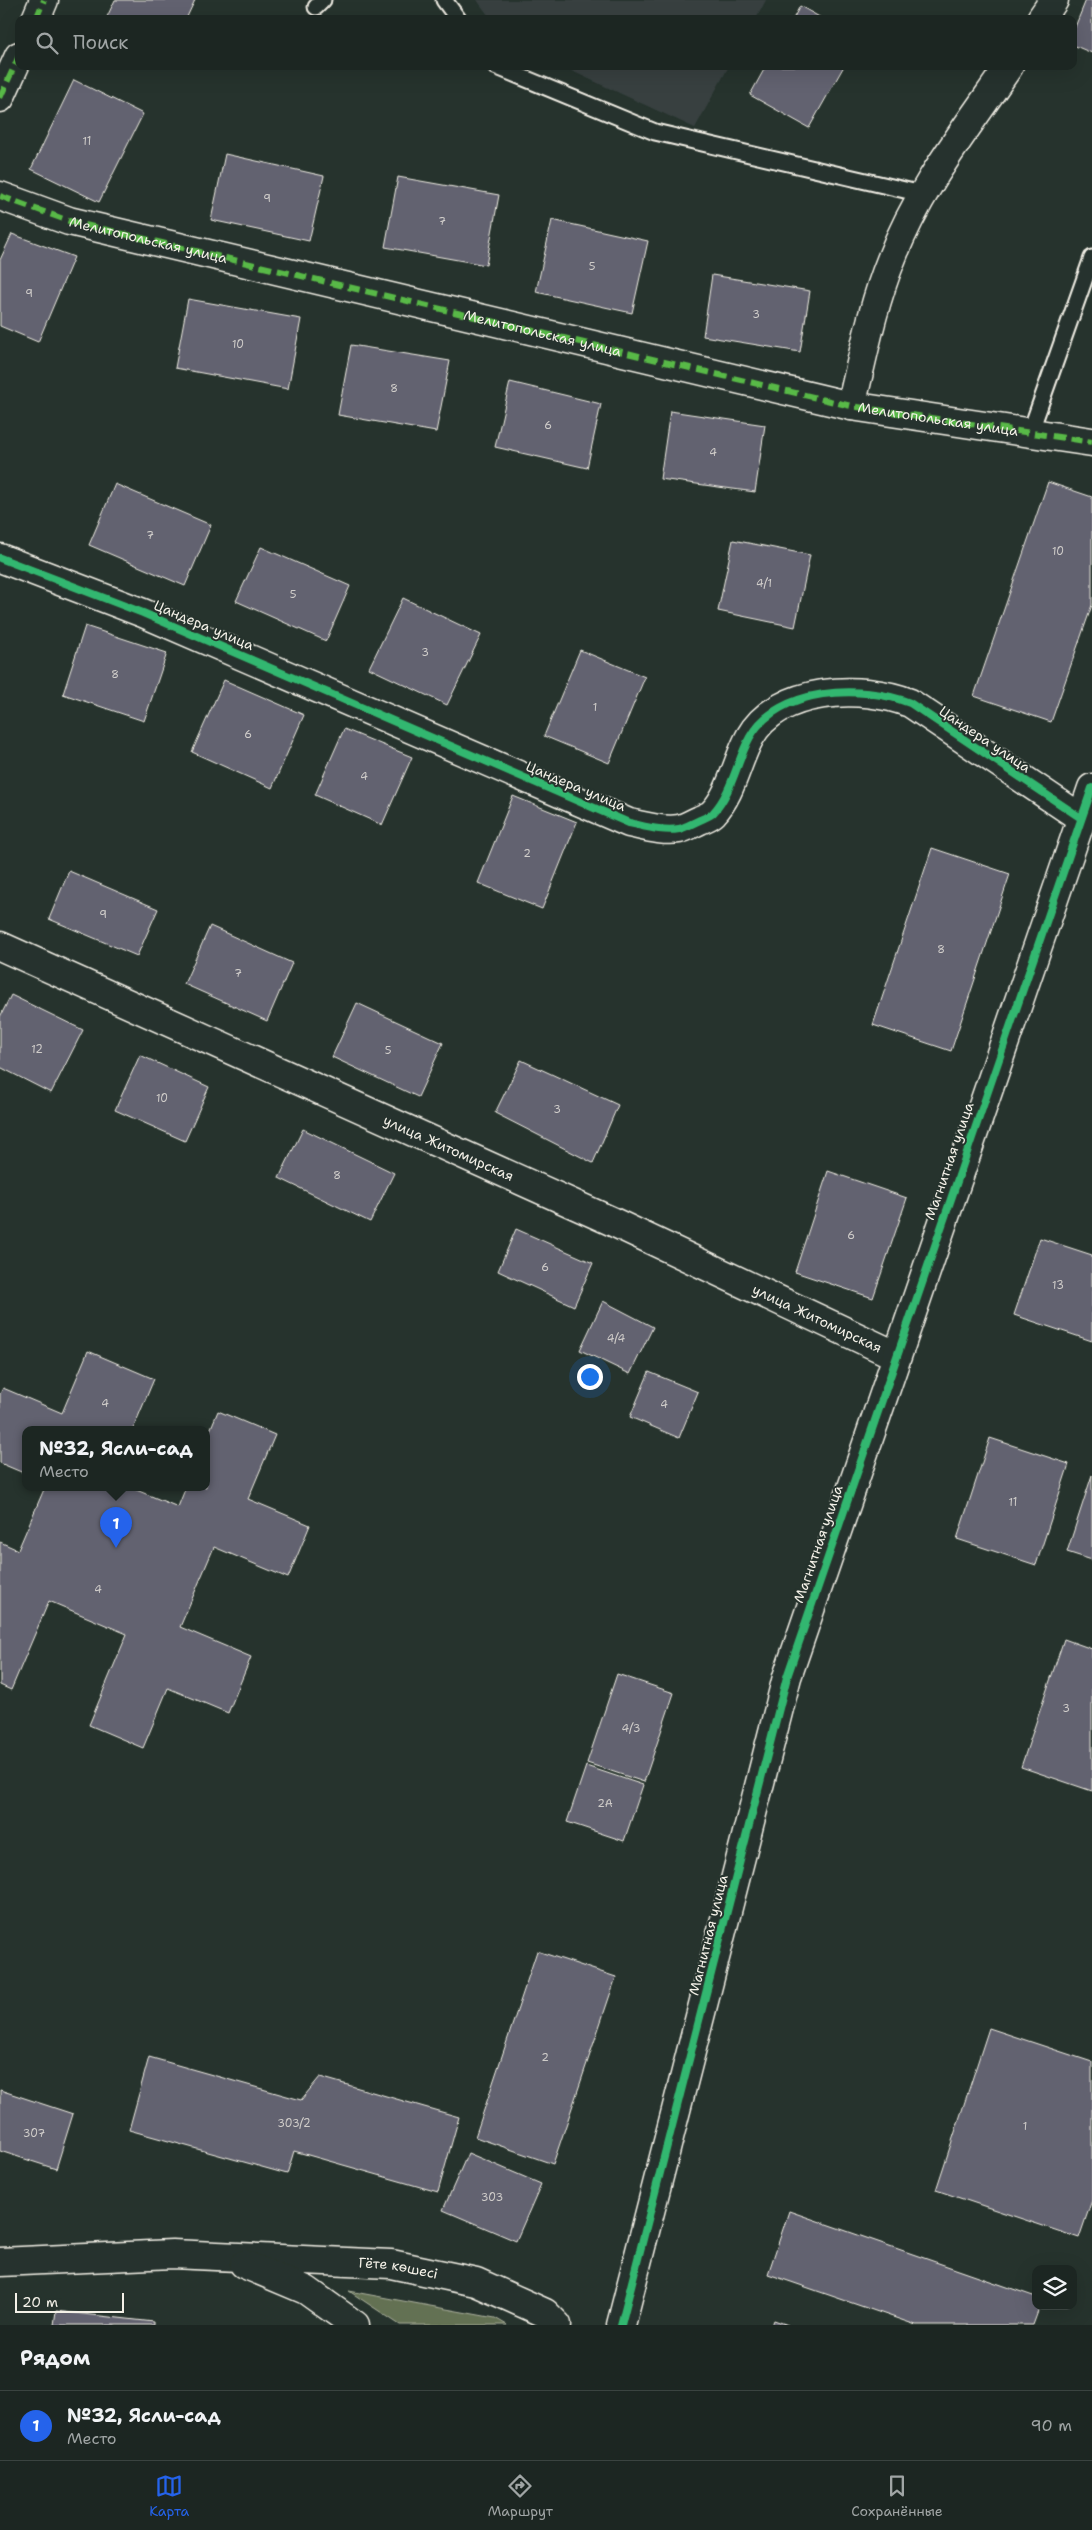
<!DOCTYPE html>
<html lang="ru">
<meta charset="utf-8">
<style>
:root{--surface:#1c2622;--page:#29322f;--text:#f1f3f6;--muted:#a0a5a5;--line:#3a4340;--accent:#2563eb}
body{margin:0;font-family:"Shantell Sans",sans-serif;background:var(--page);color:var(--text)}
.controls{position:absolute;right:15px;bottom:15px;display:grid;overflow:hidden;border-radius:10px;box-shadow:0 5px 20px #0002}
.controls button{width:45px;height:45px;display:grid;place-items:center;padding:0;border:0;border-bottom:1px solid var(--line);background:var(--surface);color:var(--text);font:25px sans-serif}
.scale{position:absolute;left:15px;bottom:12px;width:109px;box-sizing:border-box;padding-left:5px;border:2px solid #f4f1e8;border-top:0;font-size:14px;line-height:18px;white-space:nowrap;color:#f4f1e8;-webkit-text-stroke:4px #26332d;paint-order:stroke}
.you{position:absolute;left:589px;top:1376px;width:18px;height:18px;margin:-12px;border:4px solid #fff;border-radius:50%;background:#1a73e8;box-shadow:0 0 0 8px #1a73e833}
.badge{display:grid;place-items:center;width:32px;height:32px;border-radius:50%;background:var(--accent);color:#fff;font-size:16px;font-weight:700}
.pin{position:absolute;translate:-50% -41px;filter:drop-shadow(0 1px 2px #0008)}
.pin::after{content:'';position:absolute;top:26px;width:18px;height:15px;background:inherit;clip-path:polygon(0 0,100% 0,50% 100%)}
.popup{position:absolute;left:22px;top:1426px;width:188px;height:65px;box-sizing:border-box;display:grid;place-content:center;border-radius:10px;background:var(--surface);filter:drop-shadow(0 1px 4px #0005);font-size:16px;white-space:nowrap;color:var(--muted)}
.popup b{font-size:19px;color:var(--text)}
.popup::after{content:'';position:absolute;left:50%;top:100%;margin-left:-10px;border:10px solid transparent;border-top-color:var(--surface)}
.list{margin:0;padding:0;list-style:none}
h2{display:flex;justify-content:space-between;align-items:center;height:65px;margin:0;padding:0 20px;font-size:21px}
h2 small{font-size:16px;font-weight:400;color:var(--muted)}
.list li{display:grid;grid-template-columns:32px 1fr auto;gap:15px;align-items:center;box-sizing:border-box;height:70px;padding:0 20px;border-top:1px solid var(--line)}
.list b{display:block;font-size:19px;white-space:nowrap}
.list p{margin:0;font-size:16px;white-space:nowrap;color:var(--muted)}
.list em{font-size:16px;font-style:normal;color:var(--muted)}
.icon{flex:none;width:28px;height:28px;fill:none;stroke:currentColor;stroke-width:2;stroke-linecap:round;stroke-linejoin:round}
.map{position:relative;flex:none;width:1092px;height:2325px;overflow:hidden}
.search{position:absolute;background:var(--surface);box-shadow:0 5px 20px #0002;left:15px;right:15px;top:15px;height:55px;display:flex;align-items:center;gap:12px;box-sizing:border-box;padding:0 18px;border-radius:10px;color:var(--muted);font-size:19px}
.sheet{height:135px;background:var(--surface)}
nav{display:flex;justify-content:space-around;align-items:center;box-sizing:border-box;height:70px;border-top:1px solid var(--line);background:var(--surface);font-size:14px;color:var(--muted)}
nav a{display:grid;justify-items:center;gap:2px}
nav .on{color:var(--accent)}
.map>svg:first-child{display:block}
.built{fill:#384141}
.green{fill:#647153;stroke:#acb19e}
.building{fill:#62626f;stroke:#f4f1e8}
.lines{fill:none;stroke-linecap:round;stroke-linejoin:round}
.lane-casing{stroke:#f4f1e8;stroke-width:19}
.street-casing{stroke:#f4f1e8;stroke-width:31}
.secondary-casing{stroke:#f4f1e8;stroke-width:31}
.lane{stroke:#26332d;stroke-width:15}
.street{stroke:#26332d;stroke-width:28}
.secondary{stroke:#26332d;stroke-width:28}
.quiet{stroke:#58b947;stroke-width:6;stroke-dasharray:12 6;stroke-linecap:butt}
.cycleway-casing{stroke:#26332d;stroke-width:11}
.cycleway{stroke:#33b770;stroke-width:8}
.labels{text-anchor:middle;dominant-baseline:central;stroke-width:4;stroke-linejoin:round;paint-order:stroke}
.number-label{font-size:11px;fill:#d0cdca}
.street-label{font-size:14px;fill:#f4f1e8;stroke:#26332d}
</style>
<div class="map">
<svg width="1092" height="2325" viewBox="0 0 1092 2325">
<rect width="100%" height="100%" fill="#26332d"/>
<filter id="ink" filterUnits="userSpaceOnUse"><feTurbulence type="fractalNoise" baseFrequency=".02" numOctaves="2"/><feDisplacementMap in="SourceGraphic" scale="10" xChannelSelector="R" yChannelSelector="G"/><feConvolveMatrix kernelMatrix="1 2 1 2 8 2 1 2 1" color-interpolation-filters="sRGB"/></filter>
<g filter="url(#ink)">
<path class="built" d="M477,0H766L756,19H491Z
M561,66H729L695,128Z"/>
<path class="green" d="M349,2291L495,2318L507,2325H400Z"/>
<path class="building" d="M115,0H195L186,19H106Z
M1086,0H1092V53L1073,45V32Z
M800,6L823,19H793Z
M766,66H844L809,128L750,95Z
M74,80L143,114L99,202L31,169Z
M225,154L324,176L309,241L211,220Z
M398,177L499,195L486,265L385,247Z
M552,220L648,241L632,313L536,292Z
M12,234L74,257L38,342L0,326V260Z
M712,275L810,291L800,352L703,336Z
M188,299L301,319L288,389L175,368Z
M351,345L450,361L436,432L338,415Z
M510,382L601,404L587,468L495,447Z
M670,411L765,425L755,492L660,479Z
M1048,482L1092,497V605L1051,722L974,696Z
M115,484L211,525L185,586L89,545Z
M733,540L810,555L795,627L718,611Z
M261,547L350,586L326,641L236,601Z
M403,598L481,635L447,705L369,668Z
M85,626L167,653L144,721L63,694Z
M580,650L645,677L609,763L544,736Z
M224,680L304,715L272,788L192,752Z
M344,729L412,757L382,825L315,795Z
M513,796L577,822L542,909L478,883Z
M932,848L1010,874L951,1051L873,1025Z
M69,871L158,909L137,956L49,919Z
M210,926L292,963L267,1021L184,984Z
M11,995L83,1030L51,1093L0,1067V1017Z
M357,1003L443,1043L418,1097L332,1057Z
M140,1055L209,1087L185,1141L115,1110Z
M521,1060L618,1105L593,1163L495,1113Z
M303,1129L394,1173L370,1222L279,1178Z
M828,1171L907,1198L873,1298L795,1272Z
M516,1229L593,1263L574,1306L498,1271Z
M1040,1238L1092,1255V1341L1014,1315Z
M603,1301L653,1327L630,1374L580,1350Z
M88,1351L154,1379L133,1429H26V1474L0,1463V1394L3,1388L62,1413Z
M649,1372L698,1392L679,1438L630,1417Z
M218,1411L275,1435L248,1499L310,1525L288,1578L214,1547L180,1627L251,1657L228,1713L168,1688L143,1748L89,1725L127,1634L49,1601L11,1690L0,1685V1542L18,1550L45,1487H129L178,1507L186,1487H206V1440Z
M990,1438L1069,1464L1036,1565L957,1539Z
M1092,1475V1560L1067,1552Z
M1064,1639L1092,1649V1791L1021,1767Z
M617,1674L674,1693L644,1782L587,1763Z
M586,1766L643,1785L624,1841L567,1822Z
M537,1951L616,1977L553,2164L475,2137Z
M989,2028L1092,2062V2200L1079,2238L936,2190Z
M149,2057L301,2100L320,2077L459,2117L438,2192L294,2151L287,2174L129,2130Z
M0,2090L73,2114L56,2169L0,2151Z
M468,2153L541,2184L516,2241L443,2210Z
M789,2211L1036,2297V2306H1040L1033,2325H916L768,2274Z
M56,2311L154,2322V2325H54Z
M774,2320L788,2325H772Z"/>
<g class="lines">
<g class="lane-casing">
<path id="lane" d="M444,0L458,19
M316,7L323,0
M495,66L655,132L922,194
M1030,433L1092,258"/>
</g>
<g class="street-casing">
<g id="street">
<path d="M36,19L44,0"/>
<path d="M1041,19L1054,0"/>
<path d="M0,98L19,56"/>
<path id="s1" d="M0,196L69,221L851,406L1092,442"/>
<path d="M851,406C863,357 872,307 891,260C918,189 967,128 1009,66"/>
<path d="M0,558L143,613L629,823C644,826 663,832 679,829C685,828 693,823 700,820C704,818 710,816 713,813C732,793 737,760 750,737C778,687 862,684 910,703L1081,818"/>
<path id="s2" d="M0,946L611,1221L895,1355"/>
<path d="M621,2325L787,1677L1092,788"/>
</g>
</g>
<g class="secondary-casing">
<g id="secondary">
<path id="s3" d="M0,2262L172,2254L391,2264L476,2282L545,2313L557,2325"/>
<path d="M244,2264L306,2290L355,2325"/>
</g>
</g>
<use href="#lane" class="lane"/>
<use href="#street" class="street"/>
<use href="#secondary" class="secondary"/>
<path class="quiet" d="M36,19L44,0
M0,98L19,56
M0,196L69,221L851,406L1092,442"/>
<g class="cycleway-casing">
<path id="cycleway" d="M0,558L143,613L629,823C644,826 663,832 679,829C685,828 693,823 700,820C704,818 710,816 713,813C732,793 737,760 750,737C778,687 862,684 910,703L1081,818
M621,2325L787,1677L1092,788"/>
</g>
<use href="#cycleway" class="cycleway"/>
</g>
</g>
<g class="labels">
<g class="number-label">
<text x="87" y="141">11</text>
<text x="267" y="198">9</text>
<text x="442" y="221">7</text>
<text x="592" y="266">5</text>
<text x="29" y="293">9</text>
<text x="756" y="314">3</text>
<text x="238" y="344">10</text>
<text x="394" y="388">8</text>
<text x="548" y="425">6</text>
<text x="713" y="452">4</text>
<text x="150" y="535">7</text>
<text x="1058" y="551">10</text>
<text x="764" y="583">4/1</text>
<text x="293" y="594">5</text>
<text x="425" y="652">3</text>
<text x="115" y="674">8</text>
<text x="595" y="707">1</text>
<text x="248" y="734">6</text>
<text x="364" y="776">4</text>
<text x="527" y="853">2</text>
<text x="103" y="914">9</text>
<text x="941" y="949">8</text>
<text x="238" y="973">7</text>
<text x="37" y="1049">12</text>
<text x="388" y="1050">5</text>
<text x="162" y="1098">10</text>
<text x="557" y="1109">3</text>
<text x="337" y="1175">8</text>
<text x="851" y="1235">6</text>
<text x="545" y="1267">6</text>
<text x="1058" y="1285">13</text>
<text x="616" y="1338">4/4</text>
<text x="105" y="1403">4</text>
<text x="664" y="1404">4</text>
<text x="1013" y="1502">11</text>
<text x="98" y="1589">4</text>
<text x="1066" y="1708">3</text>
<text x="631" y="1728">4/3</text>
<text x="605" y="1803">2А</text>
<text x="545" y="2057">2</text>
<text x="294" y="2123">303/2</text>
<text x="1025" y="2126">1</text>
<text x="34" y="2133">307</text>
<text x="492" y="2197">303</text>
</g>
<g class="street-label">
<text stroke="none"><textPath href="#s1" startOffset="155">Мелитопольская улица</textPath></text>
<text stroke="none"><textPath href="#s1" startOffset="560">Мелитопольская улица</textPath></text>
<text stroke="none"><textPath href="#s1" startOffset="965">Мелитопольская улица</textPath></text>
<text transform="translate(204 625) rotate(23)">Цандера улица</text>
<text transform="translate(985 739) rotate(34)">Цандера улица</text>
<text transform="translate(576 786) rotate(23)">Цандера улица</text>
<text stroke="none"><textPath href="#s2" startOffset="492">улица Житомирская</textPath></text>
<text transform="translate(949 1161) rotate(-71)">Магнитная улица</text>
<text stroke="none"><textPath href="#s2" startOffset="898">улица Житомирская</textPath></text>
<text transform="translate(818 1544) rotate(-71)">Магнитная улица</text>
<text transform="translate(708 1935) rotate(-76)">Магнитная улица</text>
<text stroke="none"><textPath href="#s3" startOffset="399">Гёте көшесі</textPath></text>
</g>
</g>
</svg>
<div class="controls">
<button><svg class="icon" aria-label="layers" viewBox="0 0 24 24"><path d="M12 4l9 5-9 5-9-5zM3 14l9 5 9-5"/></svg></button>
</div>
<div class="scale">20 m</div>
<div class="you"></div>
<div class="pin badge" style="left:116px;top:1548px">1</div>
<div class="popup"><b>№32, Ясли-сад</b>Место</div>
<div class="search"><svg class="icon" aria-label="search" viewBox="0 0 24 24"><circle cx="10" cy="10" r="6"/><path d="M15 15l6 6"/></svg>Поиск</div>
</div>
<section class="sheet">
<h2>Рядом<small></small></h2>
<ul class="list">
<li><span class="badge">1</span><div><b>№32, Ясли-сад</b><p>Место</p></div><em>90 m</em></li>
</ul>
</section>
<nav>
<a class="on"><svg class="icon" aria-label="map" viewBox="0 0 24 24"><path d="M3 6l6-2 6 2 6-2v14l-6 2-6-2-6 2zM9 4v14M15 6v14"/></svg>Карта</a>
<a><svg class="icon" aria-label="directions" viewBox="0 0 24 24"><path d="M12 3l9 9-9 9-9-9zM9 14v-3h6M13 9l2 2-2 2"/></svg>Маршрут</a>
<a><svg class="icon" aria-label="saved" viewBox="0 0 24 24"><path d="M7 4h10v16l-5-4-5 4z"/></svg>Сохранённые</a>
</nav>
